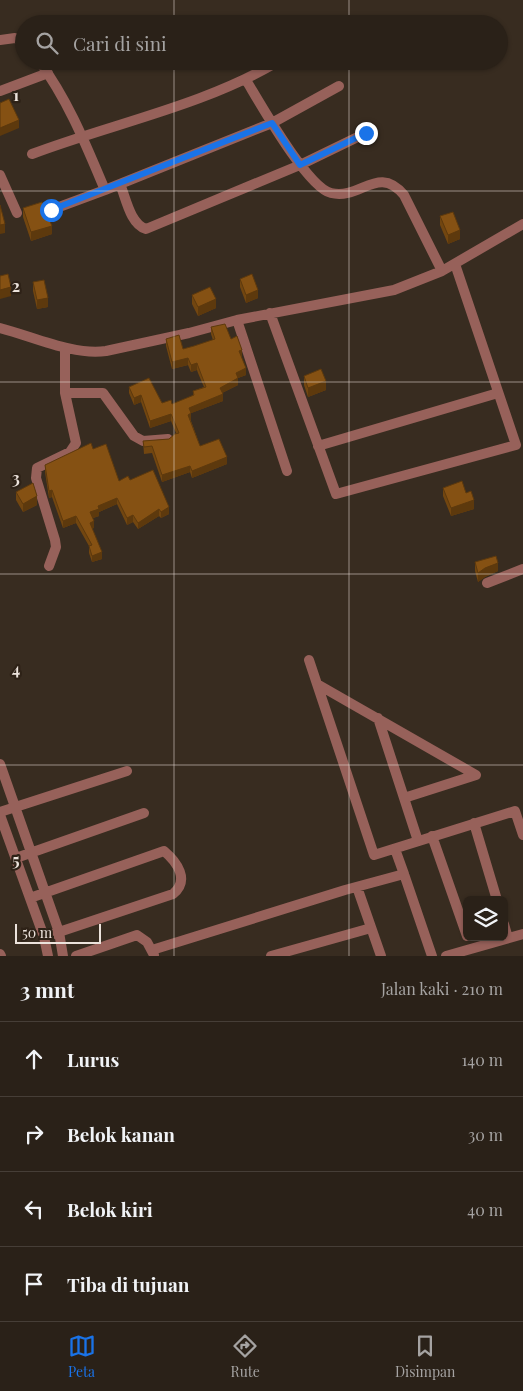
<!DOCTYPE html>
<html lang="id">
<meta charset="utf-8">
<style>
:root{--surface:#2a2118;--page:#362e25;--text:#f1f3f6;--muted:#a5a3a2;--line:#463e37;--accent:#1a73e8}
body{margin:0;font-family:"Playfair Display",serif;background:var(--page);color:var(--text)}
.controls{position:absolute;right:15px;bottom:15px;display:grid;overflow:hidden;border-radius:8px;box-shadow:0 1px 4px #0004}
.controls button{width:45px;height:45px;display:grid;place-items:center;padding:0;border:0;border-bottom:1px solid var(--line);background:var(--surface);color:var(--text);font:25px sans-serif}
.scale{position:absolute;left:15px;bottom:12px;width:86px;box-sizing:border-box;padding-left:5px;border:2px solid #ece3dc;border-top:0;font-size:14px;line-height:18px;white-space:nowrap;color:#ece3dc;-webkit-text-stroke:4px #2e2217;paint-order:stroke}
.stop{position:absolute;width:15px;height:15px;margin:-11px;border:4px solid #1a73e8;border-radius:50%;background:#fff}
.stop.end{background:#1a73e8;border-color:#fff;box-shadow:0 1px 5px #0008}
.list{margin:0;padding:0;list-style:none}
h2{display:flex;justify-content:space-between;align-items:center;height:65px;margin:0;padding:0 20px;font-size:21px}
h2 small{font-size:16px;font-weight:400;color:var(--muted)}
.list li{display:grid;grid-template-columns:32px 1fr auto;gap:15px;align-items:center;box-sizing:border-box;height:75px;padding:0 20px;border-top:1px solid var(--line)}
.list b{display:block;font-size:19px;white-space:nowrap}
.list em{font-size:16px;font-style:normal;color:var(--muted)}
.icon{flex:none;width:28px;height:28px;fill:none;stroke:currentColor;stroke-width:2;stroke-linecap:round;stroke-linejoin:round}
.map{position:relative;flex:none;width:523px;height:956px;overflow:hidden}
.search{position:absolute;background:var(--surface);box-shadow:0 1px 4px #0004;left:15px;right:15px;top:15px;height:55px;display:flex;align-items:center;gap:12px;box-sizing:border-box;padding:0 18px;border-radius:28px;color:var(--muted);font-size:19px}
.sheet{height:365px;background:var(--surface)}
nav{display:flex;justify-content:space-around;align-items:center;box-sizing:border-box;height:70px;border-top:1px solid var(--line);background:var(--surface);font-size:14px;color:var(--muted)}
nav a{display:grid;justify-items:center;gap:2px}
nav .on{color:var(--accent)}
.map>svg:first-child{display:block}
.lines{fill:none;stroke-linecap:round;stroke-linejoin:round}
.street{stroke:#97615a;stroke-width:10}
.wall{fill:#724610}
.shaded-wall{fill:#5d390d}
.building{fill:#855113;stroke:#5d390d}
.route{stroke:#1a73e8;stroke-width:6}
.grid{fill:none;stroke:#ece3dc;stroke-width:1;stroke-opacity:0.55}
.grid-label{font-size:16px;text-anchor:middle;font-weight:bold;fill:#ece3dc;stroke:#2e2217;stroke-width:4.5;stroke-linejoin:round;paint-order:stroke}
</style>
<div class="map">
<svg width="523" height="956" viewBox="0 0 523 956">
<rect width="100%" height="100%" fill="#382c20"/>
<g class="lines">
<path class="street" d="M0,40L15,38L24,42
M39,61C68,100 86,145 105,190L272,123L339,86
M246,80C260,103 307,187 331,193C361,200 378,164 404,195L442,271
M0,91L48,73
M32,154C114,123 203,106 279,61
M0,175L17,213
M120,184C126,198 130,224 146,229L300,165L366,133
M51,210L105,190
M270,313L336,494L516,445L455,264
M237,320L287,471
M0,328C32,336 74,356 106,351L189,333L237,320L394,290L442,271L523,224
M65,348V393H103L134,436L143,441L168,439
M318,446L498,393
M49,566L56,547L55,540L36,478L37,468L70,452L76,443L65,393
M487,583L523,569
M309,660L374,855L515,811L523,835
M317,684L476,775L404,798
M378,718L418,841
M0,764L59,932L63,956
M0,812L127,771
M0,815L44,937L48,956
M474,823L497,900
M432,836L467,936
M395,849L404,874
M16,858L144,813
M357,887L381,956
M30,898L164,851C177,862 190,880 173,894L44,937
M504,924L508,938
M152,950L345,890L404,874L432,956
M0,954L1,956
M76,956L137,935L147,942L154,955
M271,956L371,928
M446,956L523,934"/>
</g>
<path class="wall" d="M23,208L52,234L31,241L23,217Z
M440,216L460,239L448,244L440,225Z
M240,279L258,298L246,303L240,287Z
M33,282L48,307L37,309L33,291Z
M192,295L216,308L198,316L192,304Z
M211,327L231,339L242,357H241L246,375L238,378V385L222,393L223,401L191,413V421L200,446L227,464L192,478L190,472L162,482L152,453L144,454L143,441L169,439L176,433L171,421L150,428L141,402L134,405L129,393V387L162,403L172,404L193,396V391L204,387L198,373L197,370L191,372L188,365L172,369L166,346V339L183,349L194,346L213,340L211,334Z
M304,376L326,390L308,397L304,385Z
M93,449L119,481L130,480L169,514L161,518L159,516L138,529L133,522L127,525L117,504L99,512V516L93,518L94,528H92L102,559L92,562L89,553V546L76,523L63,528L52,497L49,498L45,472V465Z
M443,488L466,493L474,509L451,516L443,496Z
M16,492L37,505L23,512L16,500Z
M475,562L498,571L485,577L478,582L475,571Z"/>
<path class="shaded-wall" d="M19,120V128L0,136V128Z
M5,224V233L0,234V225Z
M52,226V234L31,241V232Z
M460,230V239L448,244V235Z
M11,287V296L0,299V290Z
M258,290V298L246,303V295Z
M48,298V307L37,309V300Z
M216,299V308L198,316V307Z
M242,350V357L239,358V351Z
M188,358V365L172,369V362Z
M197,363V370L191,372V365Z
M246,368V375L238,378V385L220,394V388L236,373Z
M326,381V390L308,397V388Z
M223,394V401L189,414V408Z
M141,395V402L134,405V398Z
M191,413V420L188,421V415Z
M171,414V421L150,428V421Z
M227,457V464L192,478V471Z
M190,466V472L162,482V475Z
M52,490V497L49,498V491Z
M37,496V505L23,512V504Z
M117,498V504L99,512V516L90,519V512L98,506Z
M474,500V509L451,516V508Z
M169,507V514L161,518V512Z
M159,509V516L138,529V523Z
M133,515V522L127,525V518Z
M76,516V523L63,528V521Z
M94,521V528L90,530V523Z
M102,552V559L92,562V556Z
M498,563V571L485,577L478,582V573L485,568Z"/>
<path class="building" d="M9,99L19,120L0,128V103Z
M42,202L52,226L31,232L23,208Z
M0,205L5,224L0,225Z
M453,212L460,230L448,235L440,216Z
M8,274L11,287L0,290V276Z
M252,274L258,290L246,295L240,279Z
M44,280L48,298L37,300L33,282Z
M210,287L216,299L198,307L192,295Z
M225,324L231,339L237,336L242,350L239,351L246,368L236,373L238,378L220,388L223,394L189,408L191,413L188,415L200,446L219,439L227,457L192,471L190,466L162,475L152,446L144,447L143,441L169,439L175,434L179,433L171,414L150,421L141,395L134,398L129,387L149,378L162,403L171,400L172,404L194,395L193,391L206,387L198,366L197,363L191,365L188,358L172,362L166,339L179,335L183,349L194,346L215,339L211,327Z
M321,369L326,381L308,388L304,376Z
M91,443L93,449L106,444L119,481L128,476L130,480L153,470L169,507L161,512L159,509L138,523L133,515L127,518L117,498L98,506L99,509L90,512L94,521L90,523L102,552L92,556L89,546L92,545L76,516L63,521L52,490L49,491L45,465Z
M462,481L466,493L471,491L474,500L451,508L443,488Z
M33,483L37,496L23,504L16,492Z
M496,556L498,563L485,568L478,573L475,562Z"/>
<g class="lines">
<path class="route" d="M51,210L272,123L300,165L366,133"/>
</g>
<path class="grid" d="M174,0V24M349,0V24M174,61V956M349,61V956M0,191H523M0,382H523M0,574H523M0,765H523"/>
<g class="grid-label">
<text x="16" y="101">1</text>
<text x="16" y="292">2</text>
<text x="16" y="484">3</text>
<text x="16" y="675">4</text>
<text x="16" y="866">5</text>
</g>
</svg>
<div class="controls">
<button><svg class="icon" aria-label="layers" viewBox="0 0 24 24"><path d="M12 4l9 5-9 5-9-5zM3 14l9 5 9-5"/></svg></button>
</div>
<div class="scale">50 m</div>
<div class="stop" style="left:51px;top:210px"></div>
<div class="stop end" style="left:366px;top:133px"></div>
<div class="search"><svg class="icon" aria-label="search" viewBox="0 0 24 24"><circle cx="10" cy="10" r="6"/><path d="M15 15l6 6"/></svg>Cari di sini</div>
</div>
<section class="sheet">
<h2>3 mnt<small>Jalan kaki · 210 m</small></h2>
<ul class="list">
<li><svg class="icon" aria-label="ahead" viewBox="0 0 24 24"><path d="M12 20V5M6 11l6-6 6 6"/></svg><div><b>Lurus</b></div><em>140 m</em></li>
<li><svg class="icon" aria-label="right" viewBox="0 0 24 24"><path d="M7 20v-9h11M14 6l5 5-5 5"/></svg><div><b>Belok kanan</b></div><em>30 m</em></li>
<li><svg class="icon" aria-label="left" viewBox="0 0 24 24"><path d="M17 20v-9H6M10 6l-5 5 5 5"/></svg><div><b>Belok kiri</b></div><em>40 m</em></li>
<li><svg class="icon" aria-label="arrive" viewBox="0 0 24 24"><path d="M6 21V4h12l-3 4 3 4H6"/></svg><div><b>Tiba di tujuan</b></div></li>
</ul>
</section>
<nav>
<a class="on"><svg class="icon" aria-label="map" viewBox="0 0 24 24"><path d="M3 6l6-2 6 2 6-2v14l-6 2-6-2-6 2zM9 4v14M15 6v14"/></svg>Peta</a>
<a><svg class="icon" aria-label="directions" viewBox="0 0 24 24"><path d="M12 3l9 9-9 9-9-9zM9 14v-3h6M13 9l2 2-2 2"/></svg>Rute</a>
<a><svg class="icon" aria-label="saved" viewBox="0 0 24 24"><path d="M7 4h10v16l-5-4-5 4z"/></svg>Disimpan</a>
</nav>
